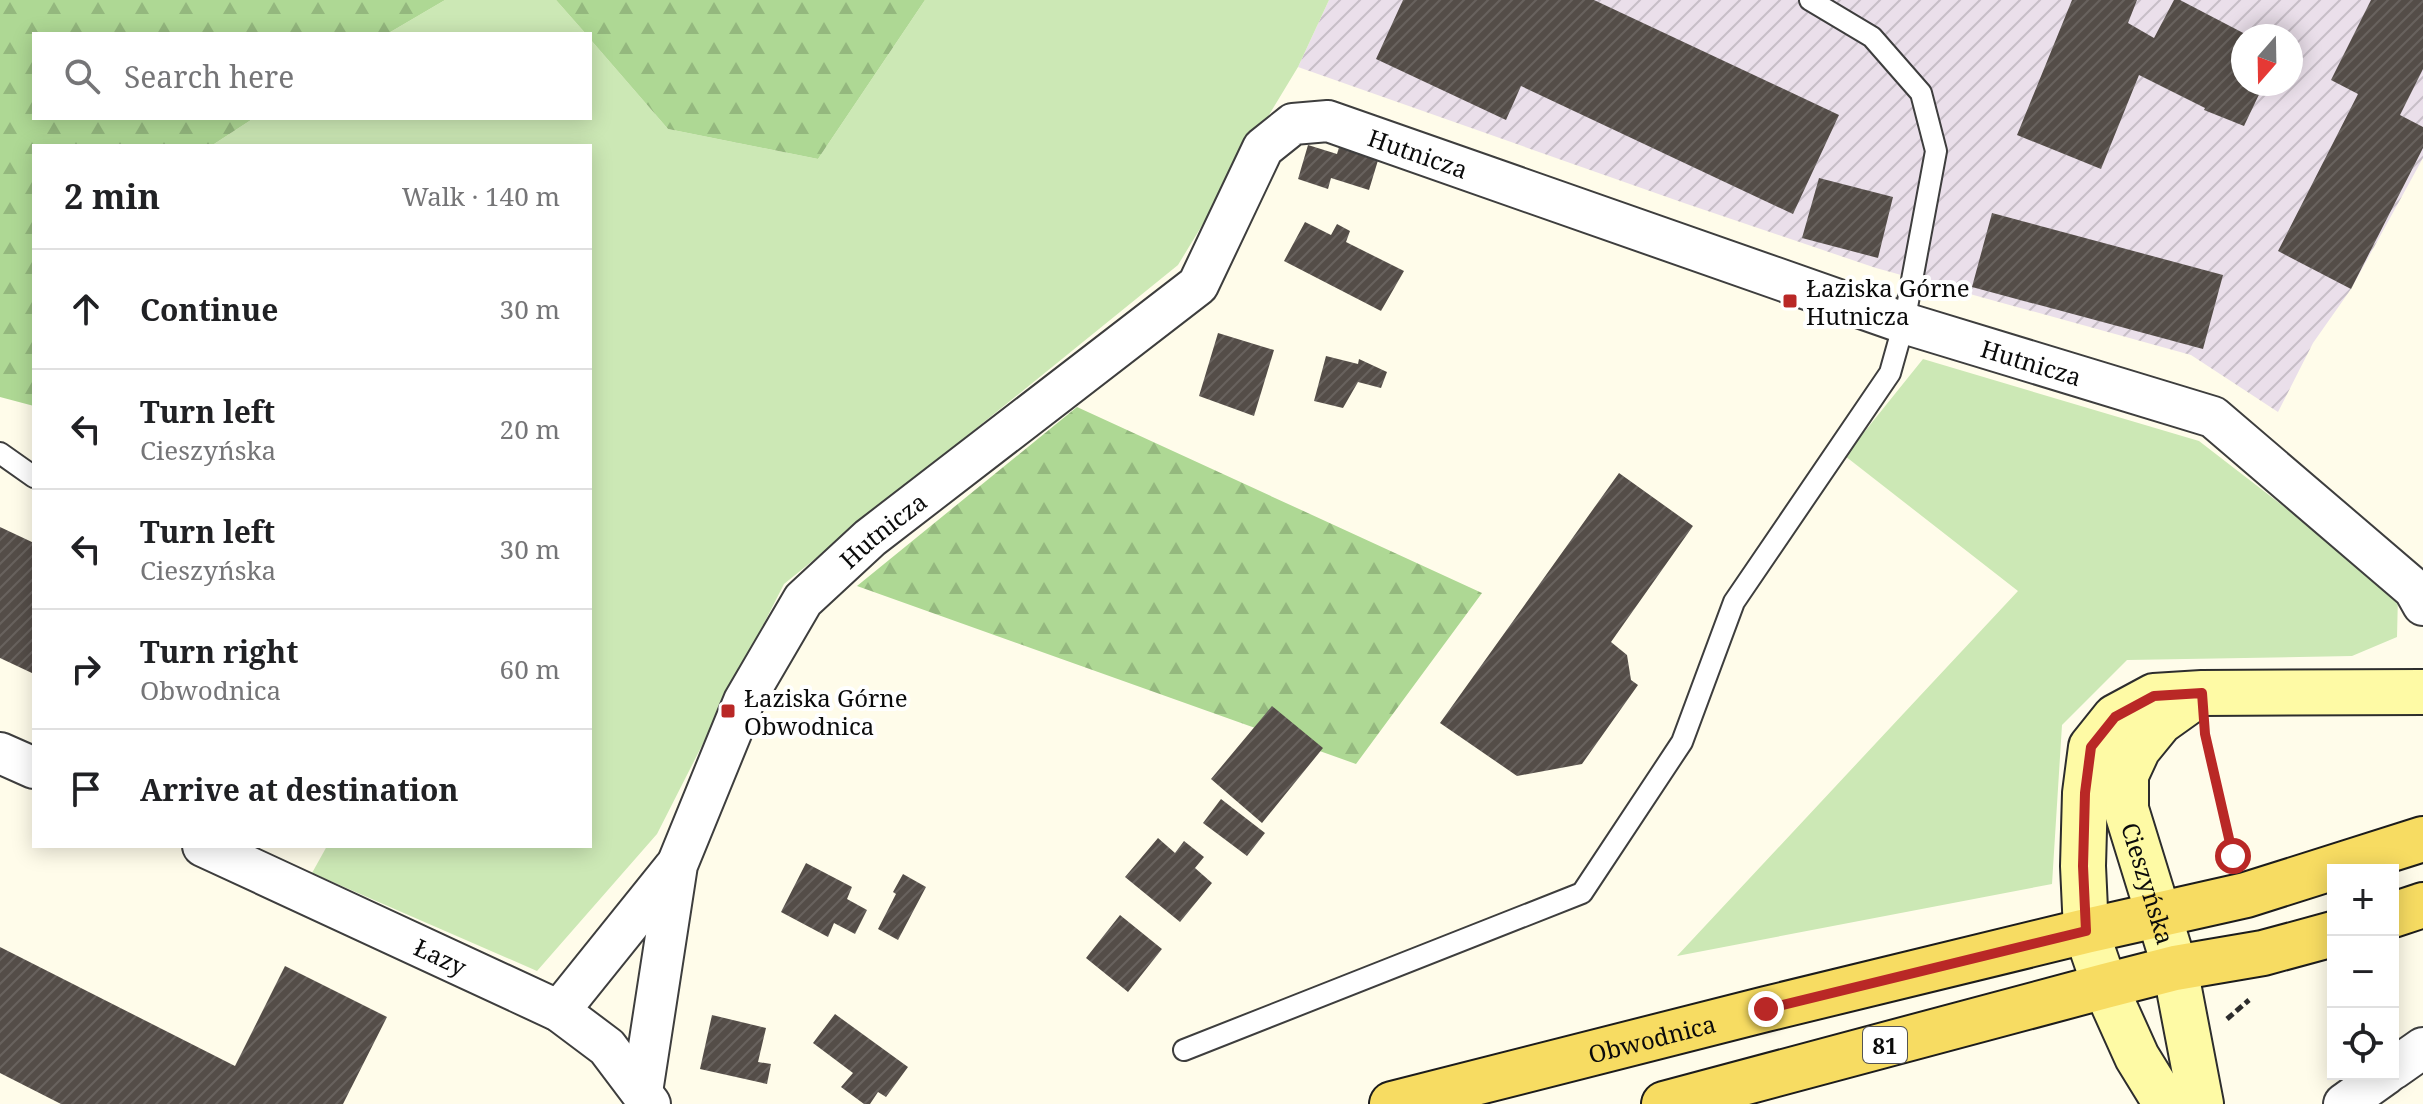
<!DOCTYPE html>
<meta charset="utf-8">
<style>
:root{--surface:#fff;--page:#f2f2f2;--text:#202124;--muted:#757577;--line:#e0e0e0}
body{margin:0;font-family:"Noto Serif",serif;background:var(--page);color:var(--text)}
.controls{position:absolute;right:24px;bottom:24px;display:grid;overflow:hidden;border-radius:0px;box-shadow:0 4px 20px #0003}
.controls button{width:72px;height:72px;display:grid;place-items:center;padding:0;border:0;border-bottom:2px solid var(--line);background:var(--surface);color:var(--text);font:40px sans-serif}
.compass{position:absolute;left:2231px;top:24px;width:72px;height:72px;border-radius:50%;background:var(--surface);box-shadow:0 4px 20px #0003;rotate:200deg}
.stop{position:absolute;width:24px;height:24px;margin:-18px;border:6px solid #b92826;border-radius:50%;background:#fff}
.stop.end{background:#b92826;border-color:#fff;box-shadow:0 2px 8px #0008}
.list{margin:0;padding:0;list-style:none}
h2{display:flex;justify-content:space-between;align-items:center;height:104px;margin:0;padding:0 32px;font-size:34px}
h2 small{font-size:26px;font-weight:400;color:var(--muted)}
.list li{display:grid;grid-template-columns:52px 1fr auto;gap:24px;align-items:center;box-sizing:border-box;height:120px;padding:0 32px;border-top:2px solid var(--line)}
.list b{display:block;font-size:30px;white-space:nowrap}
.list p{margin:0;font-size:26px;white-space:nowrap;color:var(--muted)}
.list em{font-size:26px;font-style:normal;color:var(--muted)}
.icon{flex:none;width:44px;height:44px;fill:none;stroke:currentColor;stroke-width:2;stroke-linecap:round;stroke-linejoin:round}
.map{position:relative;flex:none;width:2423px;height:1104px;overflow:hidden}
.search{position:absolute;background:var(--surface);box-shadow:0 4px 20px #0003;left:32px;top:32px;width:560px;height:88px;display:flex;align-items:center;gap:20px;box-sizing:border-box;padding:0 28px;border-radius:0px;color:var(--muted);font-size:30px}
.panel{position:absolute;background:var(--surface);box-shadow:0 4px 20px #0003;left:32px;top:144px;width:560px;height:704px;border-radius:0px}
.map>svg:first-child{display:block}
.industrial{fill:url(#industrial-furrows);fill-rule:evenodd}
.grass{fill:#cce8b5}
.forest{fill:url(#forest-firs)}
.building{fill:url(#building-hatch)}
.lines{fill:none;stroke-linecap:round;stroke-linejoin:round}
.lane-casing{stroke:#3e3e3e;stroke-width:24}
.street-casing{stroke:#3e3e3e;stroke-width:44}
.secondary-casing{stroke:#2d2d2d;stroke-width:48}
.primary-casing{stroke:#1c1c1c;stroke-width:48}
.path{stroke:#2d2d2d;stroke-width:5;stroke-dasharray:8 4;stroke-linecap:butt}
.lane{stroke:#fff;stroke-width:20}
.street{stroke:#fff;stroke-width:40}
.secondary{stroke:#fefaa5;stroke-width:44}
.primary{stroke:#f7dc62;stroke-width:44}
.route{stroke:#b92826;stroke-width:10}
.poi-dot{fill:#b92826;stroke:#fff;stroke-width:3}
.labels{text-anchor:middle;dominant-baseline:central;stroke-width:8;stroke-linejoin:round;paint-order:stroke}
.shield{fill:#fff;stroke:#545454;stroke-width:2}
.shield-label{font-size:22px;font-weight:bold;fill:#0b0b0b}
.street-label{font-size:24px;fill:#0b0b0b;stroke:#fff}
.poi-label{font-size:24px;fill:#0b0b0b;stroke:#fff;text-anchor:start}
</style>
<div class="map">
<svg width="2423" height="1104" viewBox="0 0 2423 1104">
<defs>
<pattern id="industrial-furrows" width="10" height="10" patternUnits="userSpaceOnUse" patternTransform="scale(2)"><rect width="10" height="10" fill="#eadfea"/><path d="M-1 1l2-2M0 10L10 0M9 11l2-2" fill="none" stroke="#c7bec7"/></pattern>
<pattern id="forest-firs" width="22" height="20" patternUnits="userSpaceOnUse" patternTransform="scale(2)"><rect width="22" height="20" fill="#aed894"/><path d="M5 1l3.5 6h-7zM16 11l3.5 6h-7z" fill="#94b87e"/></pattern>
<pattern id="building-hatch" width="6" height="6" patternUnits="userSpaceOnUse" patternTransform="scale(2)"><rect width="6" height="6" fill="#544d48"/><path d="M-1 1l2-2M0 6l6-6M5 7l2-2" fill="none" stroke="#68625e"/></pattern>
</defs>
<rect width="100%" height="100%" fill="#fffcea"/>
<path class="industrial" d="M1329,0H2423V158L2351,289L2313,343L2278,412L2191,355L1876,268L1684,203L1298,67ZM2243,36H2291V84H2243Z"/>
<path class="grass" d="M445,0H556L586,34H387Z
M925,0H1329L1298,67L1178,265L784,584L657,834L537,971L312,873L327,846H590V146H211L254,118H590V39L668,129L818,159Z
M1923,359L2199,441L2398,595L2397,637L2352,656L2127,660L2062,725L2052,884L1677,956L2018,591L1845,456Z"/>
<path class="forest" d="M0,0H445L387,34H34V118H254L211,146H34V406L0,397Z
M556,0H925L818,159L668,129L590,39V34H586Z
M1077,407L1482,593L1356,764L857,586Z"/>
<path class="building" d="M1403,0H1594L1839,115L1793,214L1521,86L1506,120L1376,59Z
M2072,0H2137L2128,23L2154,38L2174,0H2180L2249,36H2243V84H2264L2244,126L2204,110L2205,108L2139,75L2101,169L2017,135Z
M2371,0H2423V69L2400,115L2423,127V148L2351,289L2278,251L2358,94L2331,80Z
M1340,144L1379,157L1369,190L1331,178L1328,189L1298,179L1308,145L1337,154Z
M1819,178L1893,197L1878,258L1802,238Z
M1992,213L2223,275L2203,349L1972,287Z
M1305,222L1331,235L1337,224L1350,231L1346,242L1404,271L1381,311L1284,261Z
M1218,333L1274,350L1254,416L1199,396Z
M1326,356L1358,364L1359,359L1387,372L1381,388L1358,382L1343,408L1314,401Z
M1619,473L1693,526L1611,642L1627,655L1631,680L1638,685L1582,764L1517,776L1440,723Z
M0,527L34,543V674L0,658Z
M1272,706L1323,748L1262,823L1211,779Z
M1221,799L1265,833L1247,856L1203,823Z
M1158,838L1175,853L1184,841L1204,857L1195,868L1212,883L1180,922L1125,877Z
M806,863L852,887L847,899L867,910L855,934L834,923L828,937L781,912Z
M903,874L926,887L898,940L878,929L896,894L893,892Z
M1120,915L1162,949L1128,992L1086,958Z
M0,947L235,1066L285,966L387,1017L343,1104H61L0,1073Z
M835,1014L908,1067L886,1097L878,1092L870,1104H864L841,1087L853,1073L813,1043Z
M712,1015L766,1028L758,1062L771,1064L767,1084L700,1069Z"/>
<g class="lines">
<g class="lane-casing">
<path id="lane" d="M0,453L34,477
M1184,1050L1582,893L1682,742L1734,602L1890,373L1904,323L1936,151L1921,93L1872,37L1810,0"/>
</g>
<g class="street-casing">
<g id="street">
<path d="M0,753L34,768"/>
<path id="s1" d="M203,846L559,1011L607,1047L650,1104"/>
<path d="M559,1011L674,868"/>
<path d="M2393,1069L2423,1048"/>
<path id="s2" d="M642,1092L677,865L744,701L803,600L870,538L1198,285L1263,148L1293,124L1328,121L1904,323L2213,417L2414,589L2423,605"/>
<path d="M2344,1104L2386,1074"/>
</g>
</g>
<g class="secondary-casing">
<g id="secondary">
<path id="s3" d="M2195,697L2160,722L2138,749L2126,775V809L2175,968L2201,1104"/>
<path d="M2166,1104L2137,1057L2105,986L2086,931L2083,866L2085,793L2091,747L2115,717L2154,696L2202,693L2423,692"/>
</g>
</g>
<g class="primary-casing">
<g id="primary">
<path d="M2393,915L2423,905"/>
<path id="s4" d="M1392,1104L1766,1009L2086,931L2246,895L2423,839"/>
<path d="M1664,1104L2105,986L2175,968L2263,953L2333,934"/>
</g>
</g>
<path class="path" d="M2206,737L2233,856
M2227,1019L2249,1000"/>
<use href="#lane" class="lane"/>
<use href="#street" class="street"/>
<use href="#secondary" class="secondary"/>
<use href="#primary" class="primary"/>
</g>
<g class="lines">
<path class="route" d="M1766,1009L2086,931L2083,866L2085,793L2091,747L2115,717L2154,696L2202,693L2205,734L2233,856"/>
</g>
<g class="poi-dot">
<rect x="1782" y="293" width="16" height="16" rx="4"/>
<rect x="720" y="703" width="16" height="16" rx="4"/>
</g>
<g class="labels">
<rect class="shield" x="1863" y="1027" width="44" height="36" rx="6"/>
<g class="shield-label">
<text x="1885" y="1045">81</text>
</g>
<g class="street-label">
<text stroke="none"><textPath href="#s2" startOffset="1350">Hutnicza</textPath></text>
<text stroke="none"><textPath href="#s2" startOffset="1998">Hutnicza</textPath></text>
<text stroke="none"><textPath href="#s2" startOffset="630">Hutnicza</textPath></text>
<text stroke="none"><textPath href="#s3" startOffset="218">Cieszyńska</textPath></text>
<text stroke="none"><textPath href="#s1" startOffset="262">Łazy</textPath></text>
<text stroke="none"><textPath href="#s4" startOffset="268">Obwodnica</textPath></text>
</g>
<g class="poi-label">
<text x="1806" y="287">Łaziska Górne<tspan x="1806" dy="28">Hutnicza</tspan></text>
<text x="744" y="697">Łaziska Górne<tspan x="744" dy="28">Obwodnica</tspan></text>
</g>
</g>
</svg>
<div class="controls">
<button>+</button>
<button>−</button>
<button><svg class="icon" aria-label="locate" viewBox="0 0 24 24"><circle cx="12" cy="12" r="6"/><path d="M12 2v4M12 18v4M2 12h4M18 12h4"/></svg></button>
</div>
<svg class="compass" viewBox="-18 -18 36 36"><path d="M0-13l5 13h-10z" fill="#e53935"/><path d="M0 13l5-13h-10z" fill="#757577"/></svg>
<div class="stop" style="left:2233px;top:856px"></div>
<div class="stop end" style="left:1766px;top:1009px"></div>
<div class="search"><svg class="icon" aria-label="search" viewBox="0 0 24 24"><circle cx="10" cy="10" r="6"/><path d="M15 15l6 6"/></svg>Search here</div>
<section class="panel">
<h2>2 min<small>Walk · 140 m</small></h2>
<ul class="list">
<li><svg class="icon" aria-label="ahead" viewBox="0 0 24 24"><path d="M12 20V5M6 11l6-6 6 6"/></svg><div><b>Continue</b></div><em>30 m</em></li>
<li><svg class="icon" aria-label="left" viewBox="0 0 24 24"><path d="M17 20v-9H6M10 6l-5 5 5 5"/></svg><div><b>Turn left</b><p>Cieszyńska</p></div><em>20 m</em></li>
<li><svg class="icon" aria-label="left" viewBox="0 0 24 24"><path d="M17 20v-9H6M10 6l-5 5 5 5"/></svg><div><b>Turn left</b><p>Cieszyńska</p></div><em>30 m</em></li>
<li><svg class="icon" aria-label="right" viewBox="0 0 24 24"><path d="M7 20v-9h11M14 6l5 5-5 5"/></svg><div><b>Turn right</b><p>Obwodnica</p></div><em>60 m</em></li>
<li><svg class="icon" aria-label="arrive" viewBox="0 0 24 24"><path d="M6 21V4h12l-3 4 3 4H6"/></svg><div><b>Arrive at destination</b></div></li>
</ul>
</section>
</div>
